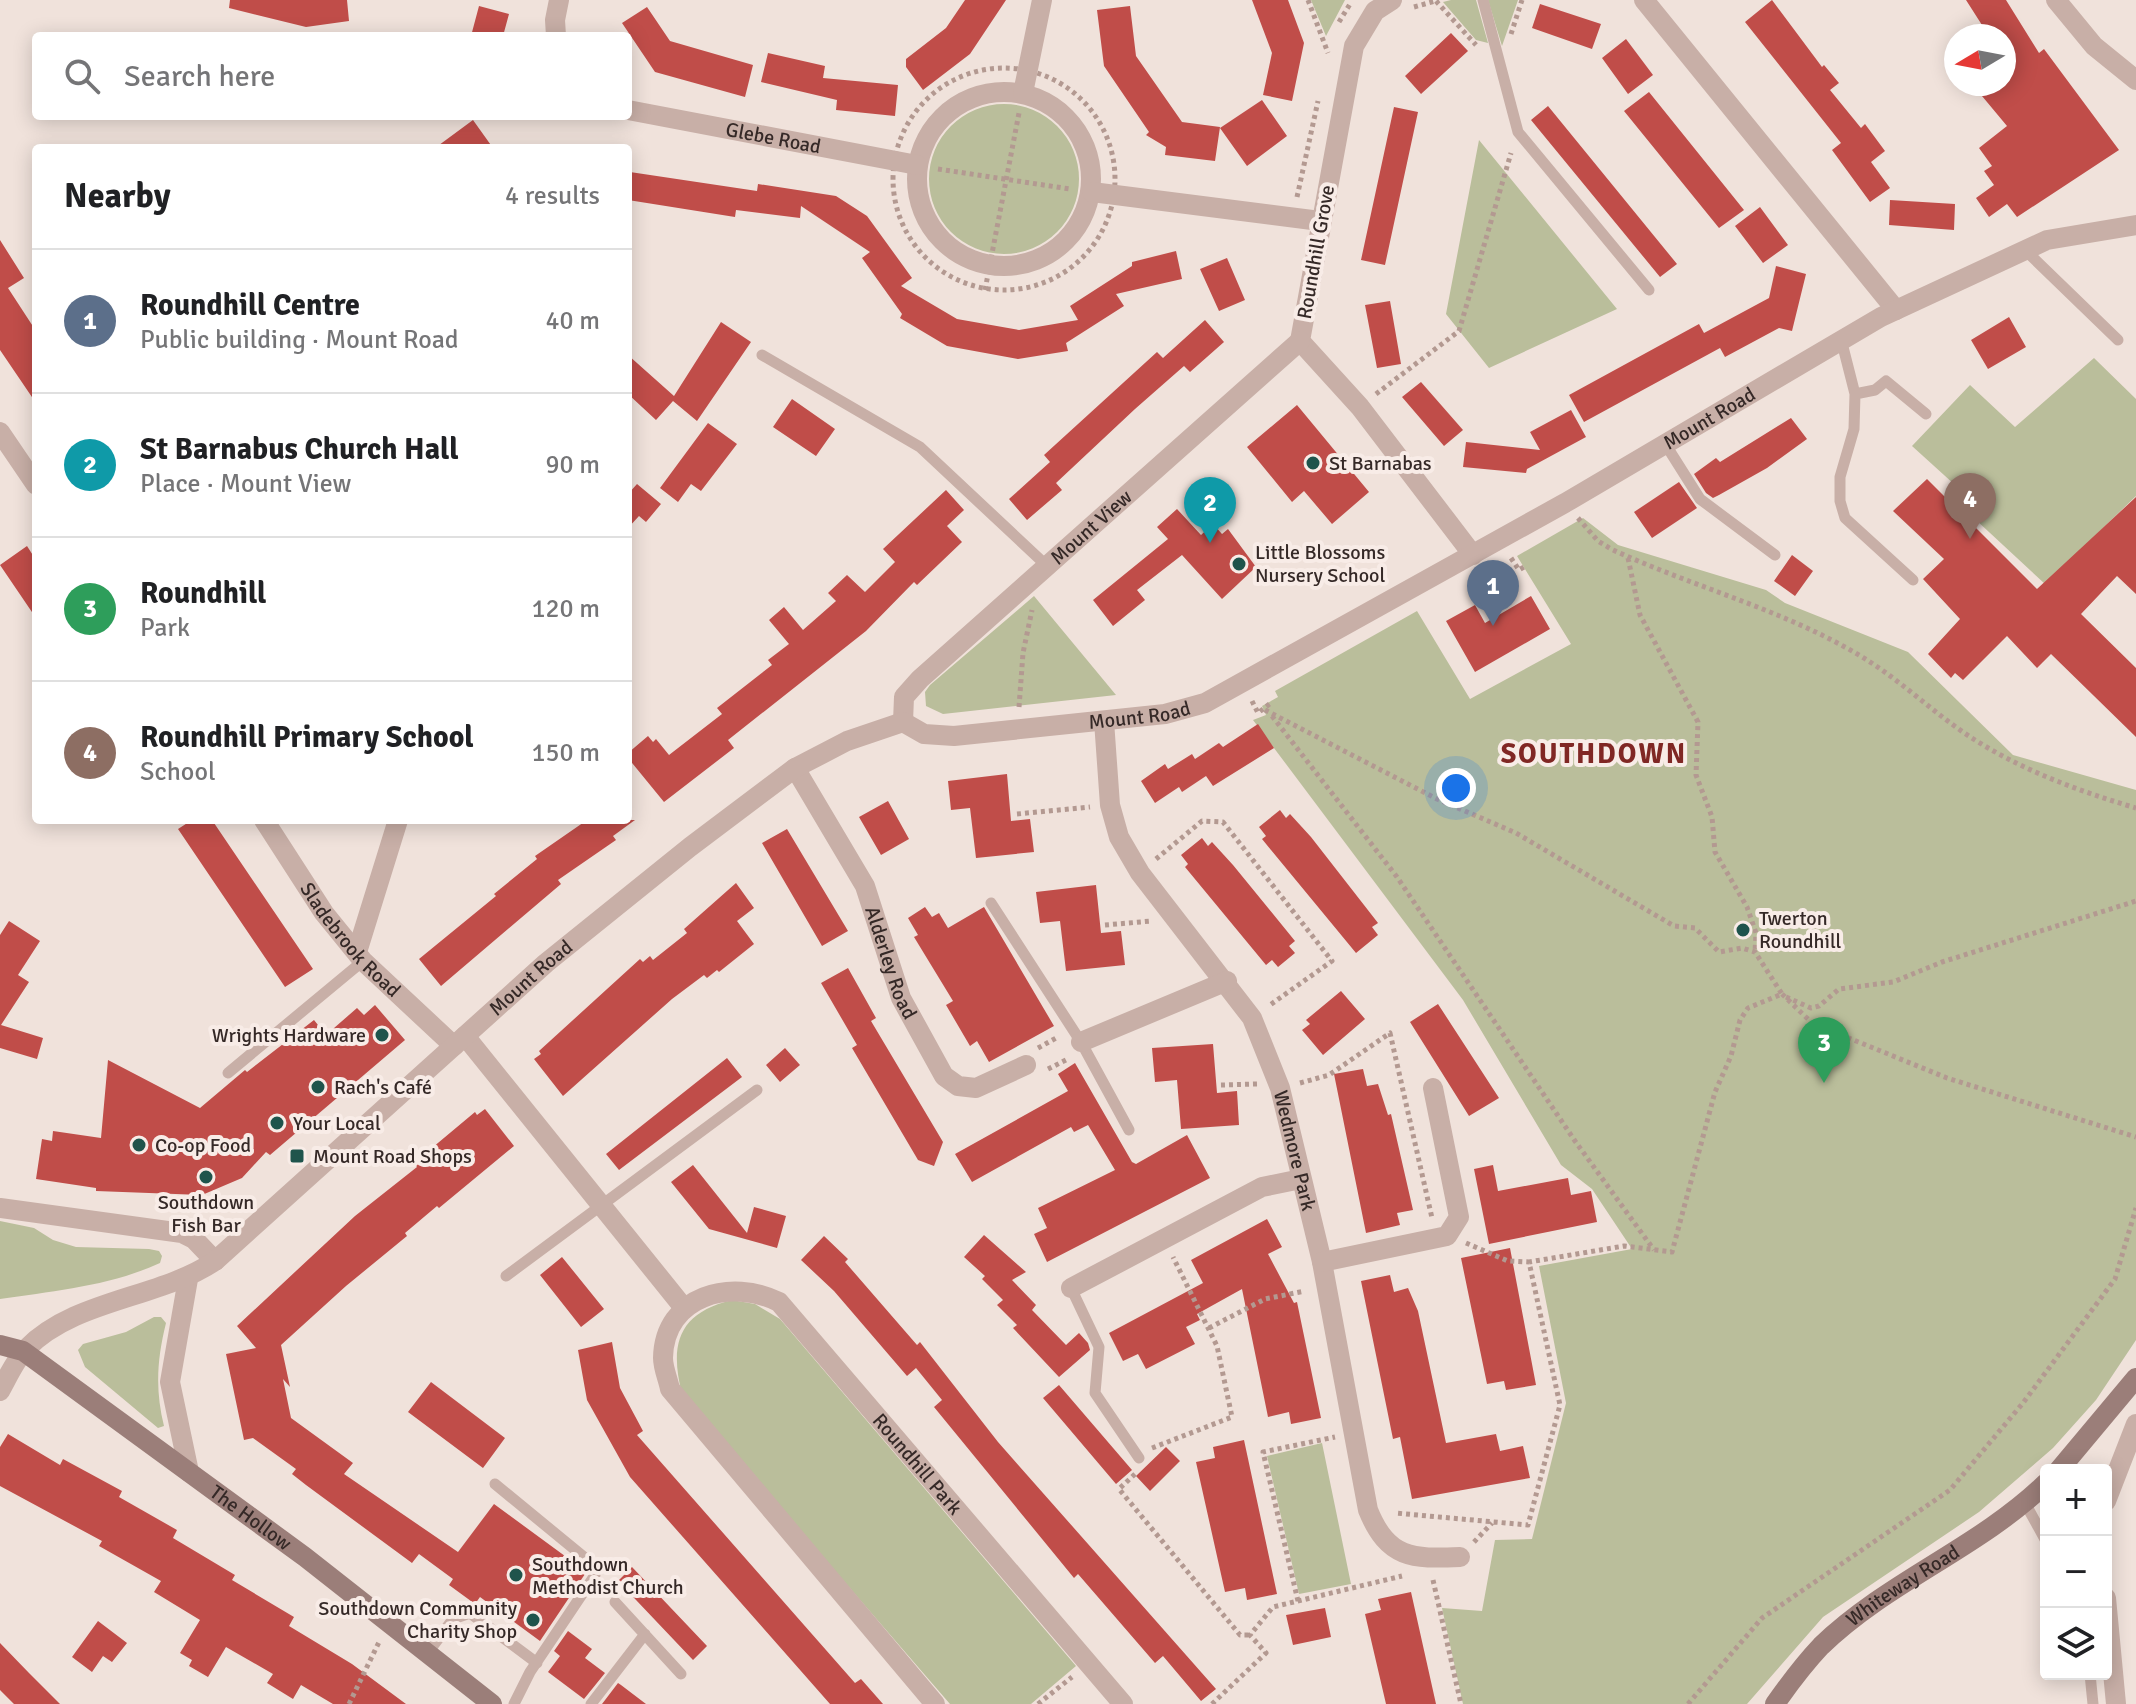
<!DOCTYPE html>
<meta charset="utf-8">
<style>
:root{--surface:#fff;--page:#f2f2f2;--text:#202124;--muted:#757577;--line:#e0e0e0;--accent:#ea580c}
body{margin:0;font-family:Signika,sans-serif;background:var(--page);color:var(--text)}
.controls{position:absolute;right:24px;bottom:24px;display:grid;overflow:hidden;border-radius:8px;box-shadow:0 4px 20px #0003}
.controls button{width:72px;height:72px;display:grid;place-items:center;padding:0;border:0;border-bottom:2px solid var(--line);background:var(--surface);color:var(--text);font:40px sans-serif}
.compass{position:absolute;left:1944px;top:24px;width:72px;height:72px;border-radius:50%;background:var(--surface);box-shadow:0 4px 20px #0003;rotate:260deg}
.you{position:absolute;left:1456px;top:788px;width:28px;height:28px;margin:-20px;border:6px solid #fff;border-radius:50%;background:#1a73e8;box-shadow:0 0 0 12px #1a73e833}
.badge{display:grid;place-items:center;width:52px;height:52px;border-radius:50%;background:var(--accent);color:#fff;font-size:26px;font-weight:700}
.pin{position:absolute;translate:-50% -66px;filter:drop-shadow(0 2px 4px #0008)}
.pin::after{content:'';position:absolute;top:42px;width:28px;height:24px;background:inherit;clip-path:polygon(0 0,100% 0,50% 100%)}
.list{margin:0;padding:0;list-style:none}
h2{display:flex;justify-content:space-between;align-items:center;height:104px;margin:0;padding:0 32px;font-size:34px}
h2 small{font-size:26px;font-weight:400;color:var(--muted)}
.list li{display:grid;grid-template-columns:52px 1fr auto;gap:24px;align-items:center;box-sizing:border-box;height:144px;padding:0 32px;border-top:2px solid var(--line)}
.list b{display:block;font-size:30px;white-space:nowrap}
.list p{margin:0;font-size:26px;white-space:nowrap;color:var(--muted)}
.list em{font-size:26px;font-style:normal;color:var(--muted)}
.icon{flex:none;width:44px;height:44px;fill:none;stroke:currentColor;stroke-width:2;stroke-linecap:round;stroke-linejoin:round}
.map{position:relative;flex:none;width:2136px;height:1704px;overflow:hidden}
.search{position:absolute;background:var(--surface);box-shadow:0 4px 20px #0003;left:32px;top:32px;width:600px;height:88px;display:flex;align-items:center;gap:20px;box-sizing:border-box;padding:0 28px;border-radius:8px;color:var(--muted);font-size:30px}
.panel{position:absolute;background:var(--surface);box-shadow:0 4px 20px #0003;left:32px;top:144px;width:600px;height:680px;border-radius:8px}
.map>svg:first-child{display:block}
.green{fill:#babe9b}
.building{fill:#c04d49}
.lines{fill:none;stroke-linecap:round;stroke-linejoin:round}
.path{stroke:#b39991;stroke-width:5;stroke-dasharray:4 4;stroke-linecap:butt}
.lane{stroke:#c8afa7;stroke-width:11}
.street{stroke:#c8afa7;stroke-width:20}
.secondary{stroke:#9b7e79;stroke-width:20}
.poi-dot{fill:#1f544c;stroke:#f8ece7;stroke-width:3}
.labels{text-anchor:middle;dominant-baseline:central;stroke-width:8;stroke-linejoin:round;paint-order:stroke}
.street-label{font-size:20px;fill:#352927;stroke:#f8ece7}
.poi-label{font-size:20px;fill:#352927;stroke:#f8ece7;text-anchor:start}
.district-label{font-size:28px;font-weight:bold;letter-spacing:2px;fill:#802724;stroke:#f8ece7}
</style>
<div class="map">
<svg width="2136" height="1704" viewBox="0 0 2136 1704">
<rect width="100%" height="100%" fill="#f0e2db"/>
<path class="green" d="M1311,0H1345L1326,36Z
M1451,0H1476L1488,43L1476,40L1443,2Z
M1488,0H1518L1502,46Z
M929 179a75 75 0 1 1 150 0a75 75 0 1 1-150 0Z
M1479,140L1617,309L1489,368L1446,314Z
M2094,358L2136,399V496L2045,584L1948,494L1955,485L1912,446L1970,385L2015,427Z
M1583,518L1618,545L1766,590L1785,603L1908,652L2013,755L2136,790V1340L2096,1400L2053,1448L1979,1512L1823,1617L1747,1704H1463L1442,1608L1482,1611L1495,1540L1532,1539L1566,1403L1539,1266L1632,1249L1592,1189L1561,1165L1463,1000L1253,720L1266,715L1262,706L1278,697L1275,691L1417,611L1470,699L1571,644L1517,556Z
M1034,596L1116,695L943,714L926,706L925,692L930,685Z
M0,1221L34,1228L53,1240L76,1247L149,1249L159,1251L162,1256L160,1263C110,1286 54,1291 0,1299Z
M732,1300L755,1304L780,1319L1076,1666L1031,1704H950L682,1394C669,1343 679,1313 732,1300Z
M154,1317H161L166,1323C157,1359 155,1390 164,1426L158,1428L85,1367L78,1350L83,1344L126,1332Z
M1322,1443L1351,1584L1299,1594L1267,1456Z"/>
<path class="building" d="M230,0H347L349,21L306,27L229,8Z
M965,0H1006L970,54L923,90L906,67V59L946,28Z
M1252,0H1288L1304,43L1292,101L1263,95L1272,53Z
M1772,0L1822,67L1824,65L1839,83L1830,90L1861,128L1865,124L1885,151L1871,162L1890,188L1870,202L1832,150L1841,143L1745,22Z
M1966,0H2006L2039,53L2044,49L2119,150L2017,217L2007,204L1989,217L1976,198L1994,185L1984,171L1992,166L1979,148L2007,126L1972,84H2004V36H1989Z
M1540,4L1601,24L1592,49L1532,28Z
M479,6L509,14L503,36H471Z
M1130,6L1136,56L1182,122L1220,127L1215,161L1165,155L1166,147L1146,135L1149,132L1104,66L1097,10Z
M647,7L670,41L753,65L745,97L655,72L622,23Z
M1451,33L1468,51L1421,94L1405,76Z
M1626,39L1653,75L1628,94L1602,58Z
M768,53L825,66L823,78L898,85L895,116L836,110L837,100L761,82Z
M1649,92L1744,210L1719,228L1624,111Z
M1262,100L1287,136L1247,166L1220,128Z
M1548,106L1677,264L1660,277L1531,120Z
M1394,107L1418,112L1385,265L1361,260Z
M473,120L493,148H435Z
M630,172L757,191L758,184L836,196L867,216L912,278L901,286L957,319L1019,330L1078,320L1070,306L1132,266V262L1176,251L1182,279L1116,294L1124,306L1066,343L1068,351L1018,359L947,346L900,318L902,314L862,258L870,252L801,206L800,218L736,210L735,217L628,200Z
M1890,200L1955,204L1954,230L1889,225Z
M1760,207L1788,245L1763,263L1735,226Z
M0,240L24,278L8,288L36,331V403L0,350Z
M1227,258L1245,300L1219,311L1200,269Z
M1776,266L1806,274L1792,331L1779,328L1725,357L1720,348L1584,422L1569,395L1699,324L1704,333L1769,298Z
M1390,301L1401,364L1377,368L1365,305Z
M2009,317L2026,347L1988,369L1971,340Z
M1205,320L1224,342L1190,372L1184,366L1135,409L1056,483L1062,490L1027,520L1009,499L1050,462L1044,455L1157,352L1163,358Z
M721,322L751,342L697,421L673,401L656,420L628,394V355L674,396Z
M1421,382L1463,430L1444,446L1402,397Z
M792,399L835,429L816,456L773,427Z
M1297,405L1369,492L1332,524L1304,491L1292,502L1247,447Z
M1571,410L1586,437L1527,469L1526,473L1463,467L1466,442L1540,450L1530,432Z
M1791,418L1807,439L1767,468L1719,495L1713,498L1706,493L1694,474L1716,458L1720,462Z
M708,423L737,444L701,491L691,484L678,502L660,488Z
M1927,479L2037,589L2136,497V594L2117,576L2081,614L2136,668V737L2051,654L2037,668L2007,636L1963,680L1955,673L1951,678L1928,654L1960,619L1923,579L1944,559L1893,511Z
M1679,482L1697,508L1652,538L1634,512Z
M637,484L661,504L646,522L639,516L628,528V494Z
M946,490L964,510L947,526L962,542L917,585L914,582L866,631L728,740L734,748L664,802L628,758V753L648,736L653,742L656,739L669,755L722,714L717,708L772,665L768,660L789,644L769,620L784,607L803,630L836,601L828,593L847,575L865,592L895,562L883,549Z
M1177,509L1201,535L1213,524L1222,534L1228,529L1256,567L1222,599L1182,555L1137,590L1145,600L1113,626L1093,600L1168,539L1157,527Z
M27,546L36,560V618L0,565Z
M1792,555L1813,571L1795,596L1774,581Z
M1531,596L1550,629L1475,672L1446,621L1475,605L1485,623Z
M1258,724L1274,748L1213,786L1206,776L1182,792L1179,787L1155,803L1141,781L1165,764L1168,769L1192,754L1195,759L1219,743L1223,747Z
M1007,774L1011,821L1030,819L1034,852L976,858L970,808L951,810L948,781Z
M888,801L909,839L881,855L859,817Z
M1280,810L1286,818L1290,814L1311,837L1378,923L1372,927L1378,935L1356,953L1262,839L1266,836L1259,827Z
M192,820H212L313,969L285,987L178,829Z
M587,820H635L613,836L616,840L558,880L561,884L441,986L419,959L496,896L494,894L537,859L535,856Z
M787,829L848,931L822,946L762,843Z
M1202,838L1208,846L1212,842L1233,865L1295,941L1289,946L1295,953L1278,967L1272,960L1266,965L1185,867L1188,864L1181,855Z
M736,883L754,908L737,921L754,944L719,972L717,970L707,978L704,975L672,999L563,1096L534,1059L541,1054L539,1051L640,959L643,962L650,956L653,960L687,933L684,929Z
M1096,885L1101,933L1121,931L1125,965L1066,971L1060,921L1040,923L1036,892Z
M925,907L932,917L939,913L948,928L984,907L1054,1026L989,1062L977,1041L970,1046L946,1005L953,1001L914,937L918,935L908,918Z
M9,921L40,941L18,975L29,982L1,1025L43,1038L37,1059L0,1048V935Z
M848,968L876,1018L871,1021L943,1142L934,1166L918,1160L852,1048L857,1045L821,983Z
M1341,991L1365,1019L1323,1055L1302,1030L1310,1024L1306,1020Z
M1438,1004L1499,1098L1469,1116L1410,1022Z
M375,1005L405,1040L270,1155L266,1152L242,1178L202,1195L96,1191V1188L36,1179L42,1139L52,1141L53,1131L101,1138L108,1060L200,1108L245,1070L247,1072L314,1020L326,1035L357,1008L364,1015Z
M1213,1044L1217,1093L1237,1091L1239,1125L1181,1129L1177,1080L1155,1082L1152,1048Z
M785,1048L800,1065L780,1082L766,1065Z
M727,1058L742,1077L619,1170L606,1154Z
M1075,1063L1132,1162L1136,1164L1187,1135L1210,1178L1047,1262L1034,1234L1047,1228L1038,1208L1115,1170L1088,1125L1074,1132L1071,1127L972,1182L955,1154L1068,1091L1058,1074Z
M1363,1069L1367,1086L1378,1084L1388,1115L1391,1114L1413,1210L1397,1213L1400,1225L1366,1233L1334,1074Z
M485,1109L514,1146L439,1208L437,1206L405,1233L407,1236L346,1286L281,1345L290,1387L283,1379L291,1418L353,1463L344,1474L458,1552L494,1504L584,1570L585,1574L540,1641L480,1597L475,1604L449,1585L453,1579L419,1554L412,1563L306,1485L292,1474L296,1469L253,1438L244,1440L226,1354L256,1348L237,1326L355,1216L417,1167L414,1163L475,1112L477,1115Z
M693,1165L747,1233L754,1207L786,1216L777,1248L709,1229L671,1182Z
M1493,1165L1498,1191L1568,1178L1571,1195L1591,1191L1597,1222L1489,1244L1474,1169Z
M1267,1219L1282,1247L1268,1254L1294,1303L1297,1302L1321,1418L1291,1424L1289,1412L1268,1417L1242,1289L1197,1314L1200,1320L1186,1327L1195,1344L1146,1369L1138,1354L1123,1361L1109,1333L1203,1283L1191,1260Z
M984,1235L1026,1272L1012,1280L1036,1305L1032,1310L1066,1345L1079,1333L1088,1343L1090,1350L1059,1377L1013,1328L1017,1325L997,1305L1003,1300L982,1279L985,1276L964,1257Z
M824,1236L848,1259L845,1262L917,1345L920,1342L998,1442L1216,1689L1201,1701L1163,1656L1155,1663L1078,1574L1074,1578L934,1407L942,1400L916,1368L907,1376L834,1291L801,1260Z
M1510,1248L1536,1385L1506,1390L1504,1381L1487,1384L1461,1258Z
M562,1257L604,1309L581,1327L540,1275Z
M1390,1275L1394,1292L1408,1288L1418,1311L1446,1443L1496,1434L1500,1451L1523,1446L1530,1478L1412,1499L1400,1437L1393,1439L1361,1281Z
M612,1342L620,1388L643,1431L637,1435L855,1683L861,1679L883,1704H830L630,1477L587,1400L578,1350Z
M431,1382L505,1438L483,1468L408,1412Z
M1059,1385L1132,1470L1116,1484L1043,1398Z
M8,1434L60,1465L63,1459L122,1491L119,1497L177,1530L173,1538L235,1575L232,1580L294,1617L289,1626L352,1664L406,1704H333L301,1685L293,1699L267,1683L273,1674L226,1647L208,1677L189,1666L192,1660L180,1653L200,1620L154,1592L161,1581L99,1546L102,1541L0,1486V1447Z
M1244,1440L1277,1594L1247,1600L1245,1588L1225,1592L1196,1462L1215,1458L1213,1447Z
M1166,1447L1180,1461L1150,1491L1136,1476Z
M632,1567L707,1646L693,1660L618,1581Z
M1411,1592L1436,1704H1386L1365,1614L1381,1610L1378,1599Z
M1325,1608L1331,1637L1293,1645L1286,1615Z
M98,1621L127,1643L112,1662L103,1656L92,1672L72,1657Z
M568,1631L592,1649L585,1658L605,1673L584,1699L548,1672L560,1656L554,1651Z
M0,1643L29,1673L60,1704H14L0,1690Z
M618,1683L621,1685L646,1704H602Z"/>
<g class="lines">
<path class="path" d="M1308,0L1328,53
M1436,1L1476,45
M1414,7L1439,0
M1339,22L1350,4
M1511,34L1522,0
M893 179a111 111 0 1 1 222 0a111 111 0 1 1-222 0Z
M938,169L1070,189
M1297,197L1318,101
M985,290L1019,113
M1376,394L1459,331L1511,153
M1578,518L1598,541L1611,549C1695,588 1789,611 1867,660C1905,684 1937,716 1975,740C2026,772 2079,791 2136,808
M1511,558L1519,570L1524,567
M1628,558L1640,615L1698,722L1696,775L1712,817L1715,852L1747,907L1756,933L1755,952
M1252,701L1258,713L1272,702
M1019,707L1023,653L1032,610
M1265,710L1437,799L1516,833L1674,926L1695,928L1719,952L1742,948L1755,952L1782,994L1748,1008L1740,1020L1731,1056L1715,1092L1672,1252L1624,1246L1529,1262L1560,1405L1528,1525L1395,1513
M1272,716L1397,877L1575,1141L1654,1250
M1017,814L1090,807
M1156,859L1202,821L1223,822L1332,961L1270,1005
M1105,925L1152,921
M1782,994L1812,1023L1947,1078L2136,1137
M1786,997L1811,1008L1819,1006L1839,989L1893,982L1942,962L2136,901
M1038,1048L1058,1037
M1048,1069L1068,1059
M1300,1083L1329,1075L1390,1033L1432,1218
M1221,1085L1257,1084
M1466,1243L1508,1261L1529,1262
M1209,1328L1265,1299L1305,1291
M1152,1448L1232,1417L1217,1346L1173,1257
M1135,1474L1119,1489L1240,1635H1250
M1474,1542L1492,1523
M1433,1580L1461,1704
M1298,1601L1263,1452L1335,1437
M349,1704L380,1640
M1038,1704L1072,1677
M1212,1704L1266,1653L1250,1635L1273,1607L1402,1576
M1688,1704L1762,1618L1950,1490L2023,1403L2115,1279L2136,1208"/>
<path class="lane" d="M1483,0L1518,132L1649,290
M2024,249L2118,340
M1841,339L1855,394L1875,390L1886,381L1926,414
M762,355L920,447L1047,566
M1855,394L1854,429L1840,477V501L1845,518L1913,580
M1664,442L1700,499L1775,555
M991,903L1081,1042L1129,1130
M228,1073L363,961
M506,1276L757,1090
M1071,1288L1099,1347L1095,1393L1139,1458
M495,1484L590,1562L595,1575L530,1672L514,1704
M2025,1503L2046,1541
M615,1602L681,1674
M427,1654L453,1619L470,1613L537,1663
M2090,1674L2093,1704
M591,1704L645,1634"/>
<g class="street">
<path d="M1392,0L1375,11L1354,46L1300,341L1360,407L1473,555"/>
<path d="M1644,0L1896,310"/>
<path d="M2056,0L2094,46L2136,80"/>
<path d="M556,36L555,20L559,0"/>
<circle cx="1004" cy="179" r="87"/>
<path d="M1023,93L1042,0"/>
<path id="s1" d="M628,110L917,165"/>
<path d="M1092,192L1320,221"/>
<path d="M0,432L36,485"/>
<path id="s2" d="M1104,721L1110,805L1119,837L1140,873L1252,1018L1280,1088L1322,1262L1368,1510C1388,1559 1412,1559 1460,1557"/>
<path id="s3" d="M903,722L904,697L920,679L1300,341"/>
<path id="s4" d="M795,768L865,886L901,998L944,1076L958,1086L976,1088L1026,1065"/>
<path id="s5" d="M264,820L324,913L363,961L454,1046"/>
<path d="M357,952L398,820"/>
<path d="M465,1036L684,1308"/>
<path d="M1081,1042L1227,981"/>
<path d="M0,1208L182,1233L194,1239L215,1261"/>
<path d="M1322,1262L1447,1236L1459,1217L1433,1088"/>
<path d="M188,1279L170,1382L189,1472"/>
<path d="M1071,1288L1262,1187L1301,1179"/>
<path id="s6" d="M0,1391C8,1377 15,1360 26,1349C75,1299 158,1299 215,1261L546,963L690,847L795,768L847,741L903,722L924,734L954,736L1165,714L1205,703L1565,503L1881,317L2047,240L2136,225"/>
<path d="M2106,1501L2136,1424"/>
<path d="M2106,1598L2116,1704"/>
<path id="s7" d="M935,1704L670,1389C668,1379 663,1368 663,1358C664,1295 732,1278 779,1302L1123,1704"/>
</g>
<g class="secondary">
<path id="s8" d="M0,1345L23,1351L305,1557L492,1704"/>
<path d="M2059,1470L2136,1378"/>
<path id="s9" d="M1775,1704C1789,1684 1804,1664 1821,1646C1888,1581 1979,1548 2046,1483"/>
</g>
</g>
<g class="poi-dot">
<circle cx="1313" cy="463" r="8"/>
<circle cx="1239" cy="564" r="8"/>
<circle cx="1743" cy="930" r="8"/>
<circle cx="382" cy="1035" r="8"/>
<circle cx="318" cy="1087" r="8"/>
<circle cx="277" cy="1123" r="8"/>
<circle cx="139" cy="1145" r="8"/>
<rect x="289" y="1148" width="16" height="16" rx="4"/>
<circle cx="206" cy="1177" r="8"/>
<circle cx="516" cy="1575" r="8"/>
<circle cx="533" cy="1620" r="8"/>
</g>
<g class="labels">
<g class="street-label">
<text stroke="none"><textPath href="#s1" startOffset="148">Glebe Road</textPath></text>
<text transform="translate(1316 252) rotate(-80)">Roundhill Grove</text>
<text stroke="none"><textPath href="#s6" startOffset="2026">Mount Road</textPath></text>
<text stroke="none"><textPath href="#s3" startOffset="278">Mount View</textPath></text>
<text stroke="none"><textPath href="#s6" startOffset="1380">Mount Road</textPath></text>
<text stroke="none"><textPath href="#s5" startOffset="148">Sladebrook Road</textPath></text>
<text stroke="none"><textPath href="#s4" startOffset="218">Alderley Road</textPath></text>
<text stroke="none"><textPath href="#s6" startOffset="684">Mount Road</textPath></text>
<text stroke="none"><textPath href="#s2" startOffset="482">Wedmore Park</textPath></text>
<text stroke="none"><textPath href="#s7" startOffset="812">Roundhill Park</textPath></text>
<text stroke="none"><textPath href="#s8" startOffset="306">The Hollow</textPath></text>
<text stroke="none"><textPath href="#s9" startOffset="176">Whiteway Road</textPath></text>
</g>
<g class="poi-label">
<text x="1329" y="463">St Barnabas</text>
<text x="1255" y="552">Little Blossoms<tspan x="1255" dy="23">Nursery School</tspan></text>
<text x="1759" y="918">Twerton<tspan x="1759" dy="23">Roundhill</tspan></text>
<text x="366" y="1035" text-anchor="end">Wrights Hardware</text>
<text x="334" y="1087">Rach's Café</text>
<text x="293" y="1123">Your Local</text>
<text x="155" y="1145">Co-op Food</text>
<text x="313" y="1156">Mount Road Shops</text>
<text x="206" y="1202" text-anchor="middle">Southdown<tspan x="206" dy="23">Fish Bar</tspan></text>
<text x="532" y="1564">Southdown<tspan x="532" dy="23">Methodist Church</tspan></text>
<text x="517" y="1608" text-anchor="end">Southdown Community<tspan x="517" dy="23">Charity Shop</tspan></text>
</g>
<g class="district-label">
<text x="1594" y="754">SOUTHDOWN</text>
</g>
</g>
</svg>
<div class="controls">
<button>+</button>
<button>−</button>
<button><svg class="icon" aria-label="layers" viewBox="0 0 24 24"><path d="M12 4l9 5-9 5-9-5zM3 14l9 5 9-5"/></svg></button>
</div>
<svg class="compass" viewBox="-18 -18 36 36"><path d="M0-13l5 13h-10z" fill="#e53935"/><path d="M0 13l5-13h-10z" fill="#757577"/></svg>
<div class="you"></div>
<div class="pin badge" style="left:1493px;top:626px;background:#5c6f8a">1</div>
<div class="pin badge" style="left:1210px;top:543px;background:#0f9aa8">2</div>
<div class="pin badge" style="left:1824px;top:1083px;background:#2e9e5b">3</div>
<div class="pin badge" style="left:1970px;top:539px;background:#8d6e63">4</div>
<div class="search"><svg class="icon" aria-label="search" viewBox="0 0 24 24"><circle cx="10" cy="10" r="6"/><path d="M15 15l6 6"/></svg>Search here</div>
<section class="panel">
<h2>Nearby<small>4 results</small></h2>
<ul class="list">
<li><span class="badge" style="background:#5c6f8a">1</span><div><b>Roundhill Centre</b><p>Public building · Mount Road</p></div><em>40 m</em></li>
<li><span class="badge" style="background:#0f9aa8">2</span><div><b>St Barnabus Church Hall</b><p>Place · Mount View</p></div><em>90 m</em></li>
<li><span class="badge" style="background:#2e9e5b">3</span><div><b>Roundhill</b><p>Park</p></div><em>120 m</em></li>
<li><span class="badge" style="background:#8d6e63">4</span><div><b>Roundhill Primary School</b><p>School</p></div><em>150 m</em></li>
</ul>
</section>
</div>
